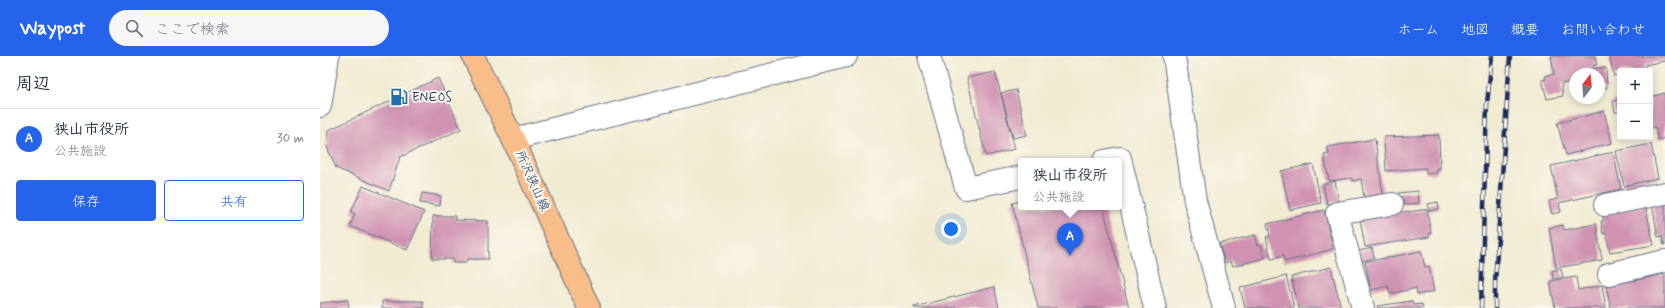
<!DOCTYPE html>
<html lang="ja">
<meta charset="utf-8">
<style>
:root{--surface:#fff;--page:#f6f6f7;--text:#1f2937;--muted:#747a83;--line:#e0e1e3;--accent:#2563eb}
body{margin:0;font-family:Mynerve,"Klee One",sans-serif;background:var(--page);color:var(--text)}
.controls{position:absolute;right:12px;top:12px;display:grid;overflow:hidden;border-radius:4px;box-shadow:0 2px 10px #0003}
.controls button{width:36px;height:36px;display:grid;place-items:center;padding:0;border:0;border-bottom:1px solid var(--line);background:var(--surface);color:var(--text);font:20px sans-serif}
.compass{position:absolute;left:1249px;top:12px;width:36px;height:36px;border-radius:50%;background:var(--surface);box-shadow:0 2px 10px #0003;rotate:16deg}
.you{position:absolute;left:631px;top:173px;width:14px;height:14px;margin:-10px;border:3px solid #fff;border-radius:50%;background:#1a73e8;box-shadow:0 0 0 6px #1a73e833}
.badge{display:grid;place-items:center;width:26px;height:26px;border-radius:50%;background:var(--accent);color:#fff;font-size:13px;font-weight:700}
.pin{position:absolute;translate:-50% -33px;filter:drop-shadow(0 1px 2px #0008)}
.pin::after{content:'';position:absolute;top:21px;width:14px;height:12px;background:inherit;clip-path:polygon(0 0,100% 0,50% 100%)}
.popup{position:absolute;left:698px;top:102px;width:104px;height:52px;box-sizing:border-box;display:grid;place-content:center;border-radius:4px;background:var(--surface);filter:drop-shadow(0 1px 3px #0005);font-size:13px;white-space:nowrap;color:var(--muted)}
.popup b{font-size:15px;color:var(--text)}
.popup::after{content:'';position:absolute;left:50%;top:100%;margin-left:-8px;border:8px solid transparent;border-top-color:var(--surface)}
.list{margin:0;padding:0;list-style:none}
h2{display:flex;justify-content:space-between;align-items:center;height:52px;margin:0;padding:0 16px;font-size:17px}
h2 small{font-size:13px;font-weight:400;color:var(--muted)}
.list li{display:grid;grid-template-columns:26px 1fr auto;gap:12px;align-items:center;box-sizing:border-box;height:60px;padding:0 16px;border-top:1px solid var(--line)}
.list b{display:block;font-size:15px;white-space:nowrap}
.list p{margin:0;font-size:13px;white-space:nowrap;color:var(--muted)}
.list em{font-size:13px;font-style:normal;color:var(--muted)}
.actions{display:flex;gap:8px;padding:12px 16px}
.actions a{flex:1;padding:9px 0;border:1px solid var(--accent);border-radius:4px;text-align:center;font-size:14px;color:var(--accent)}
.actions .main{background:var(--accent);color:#fff}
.icon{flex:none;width:22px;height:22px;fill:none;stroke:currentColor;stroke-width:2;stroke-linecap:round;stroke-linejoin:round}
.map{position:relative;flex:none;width:1345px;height:252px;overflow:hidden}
header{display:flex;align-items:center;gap:24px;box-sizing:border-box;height:56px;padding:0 20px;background:var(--accent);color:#fff}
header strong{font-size:19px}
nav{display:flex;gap:22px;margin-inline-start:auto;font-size:14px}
.search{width:280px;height:36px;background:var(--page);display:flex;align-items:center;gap:10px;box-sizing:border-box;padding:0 14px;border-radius:22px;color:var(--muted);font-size:15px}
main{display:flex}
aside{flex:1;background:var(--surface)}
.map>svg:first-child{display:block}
.building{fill:#cf92b1}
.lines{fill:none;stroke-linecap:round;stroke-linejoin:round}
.minor-casing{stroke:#667187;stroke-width:24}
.major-casing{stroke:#667187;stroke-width:24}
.minor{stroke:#fff;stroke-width:22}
.major{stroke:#f8bd89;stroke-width:22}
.rail-casing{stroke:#1b2f5e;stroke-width:4.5}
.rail{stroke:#fbf7ec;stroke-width:3;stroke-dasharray:9;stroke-linecap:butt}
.labels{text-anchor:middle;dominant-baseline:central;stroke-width:4;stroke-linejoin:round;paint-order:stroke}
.poi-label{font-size:13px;fill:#1b2f5e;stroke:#fbf7ec;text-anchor:start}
.street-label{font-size:13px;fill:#1b2f5e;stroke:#fbf7ec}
</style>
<header>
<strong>Waypost</strong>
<div class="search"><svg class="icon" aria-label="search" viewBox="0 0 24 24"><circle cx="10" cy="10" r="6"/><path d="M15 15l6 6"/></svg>ここで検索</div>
<nav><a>ホーム</a><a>地図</a><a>概要</a><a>お問い合わせ</a></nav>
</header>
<main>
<aside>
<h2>周辺<small></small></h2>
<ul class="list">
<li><span class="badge">A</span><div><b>狭山市役所</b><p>公共施設</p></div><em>30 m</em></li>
</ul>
<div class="actions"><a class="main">保存</a><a>共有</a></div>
</aside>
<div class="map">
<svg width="1345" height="252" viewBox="0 0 1345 252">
<rect width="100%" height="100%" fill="#fbf7ec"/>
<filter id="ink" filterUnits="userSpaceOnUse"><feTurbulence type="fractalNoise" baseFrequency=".025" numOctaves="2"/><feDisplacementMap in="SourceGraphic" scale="8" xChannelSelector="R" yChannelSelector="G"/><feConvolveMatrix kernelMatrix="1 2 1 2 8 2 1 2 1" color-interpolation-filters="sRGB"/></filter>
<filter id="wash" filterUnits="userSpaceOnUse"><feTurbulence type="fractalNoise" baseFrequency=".012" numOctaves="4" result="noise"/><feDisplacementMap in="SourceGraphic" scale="16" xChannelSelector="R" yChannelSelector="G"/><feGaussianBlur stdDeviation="0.9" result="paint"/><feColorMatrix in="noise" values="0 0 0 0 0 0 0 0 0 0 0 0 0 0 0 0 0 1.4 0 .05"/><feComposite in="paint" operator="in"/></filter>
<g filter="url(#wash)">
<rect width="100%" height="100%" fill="#f1ebd2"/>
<g id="blocks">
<path class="building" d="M1231,0H1275L1277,9H1273L1274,12L1265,14L1266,18H1255V29L1253,26L1241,28L1243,40L1227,43L1222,24L1226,23L1225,20L1234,18Z
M1289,0H1345V5L1325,9V13L1315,15H1300V19L1294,20Z
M1275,12H1286L1287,32H1279V18H1275Z
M675,16L695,93L666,100L647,22Z
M118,22L141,73L80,101L69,135L16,112L7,91L9,74Z
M696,34L707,79L693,82L681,37Z
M1345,37V82L1338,84L1335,71L1330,73V41Z
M1300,44V56H1295L1293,45Z
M1284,55L1292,87L1246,99L1237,67Z
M1119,79L1120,112L1117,113V117L1106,118V112L1066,115L1064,81Z
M1055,83L1063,138L1044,141L1041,123L1032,125V122L1009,125L1004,99L1009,98L1007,91Z
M1331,88L1338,122L1304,130L1296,95Z
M1293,96L1301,133L1239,147L1241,156L1232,158L1229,145L1238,143L1231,110Z
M993,108L1001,147L970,154L961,115Z
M1015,125L1019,146L1007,148L1003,128Z
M43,130L104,156L87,194L30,170L35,158L31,156Z
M1098,135L1099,147L1079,149L1078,137Z
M102,137L121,140L120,150L100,147Z
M701,145V151H783L809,252H718L692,147Z
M1345,145V189H1344L1342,180L1338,181L1332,148Z
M1118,146L1119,153L1109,155L1108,148Z
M1325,149L1334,189L1290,196L1286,177L1283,178L1281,165H1284L1282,158Z
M1107,153L1111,177H1109V181L1045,191L1040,163L1089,155V156Z
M1004,154L1013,193L964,206L963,200L951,203L946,181L950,180L947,168Z
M113,160H135V164L168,165V203H147L146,207H133V203H112Z
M1276,168L1282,204L1236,212L1229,172L1243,169L1244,174Z
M935,179L938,189L941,188L945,202L913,210L911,205L905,207L899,188Z
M1052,192L1054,202L1036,207L1034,196Z
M1101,195L1105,211L1109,210L1114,235L1097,239L1096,232L1070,238L1068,230L1051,234L1045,206Z
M1011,211L1021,252H979L971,221Z
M1241,213L1243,221L1233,223L1232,215Z
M1345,218V252H1291L1286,230Z
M966,220L974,252H925L920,232Z
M1256,221L1258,234L1282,229L1286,252H1235L1230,225Z
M674,231L679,252H594V251Z
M28,244L29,252H0V247Z
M62,245H103V252H62Z
M1092,245L1093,249L1102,248L1103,252H1058L1057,250Z"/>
</g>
</g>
<g filter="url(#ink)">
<use href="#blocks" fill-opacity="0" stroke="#667187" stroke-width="1"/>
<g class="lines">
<g class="minor-casing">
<path id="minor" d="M609,0L646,132L701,121
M854,0L875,145L904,252
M0,50L8,0
M193,83L526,0
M784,105L800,102L835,252
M1285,149L1345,137
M1289,218L1345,205
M1043,252L1017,157L1072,148"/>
</g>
<g class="major-casing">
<path id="major" d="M153,0L193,83L269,252"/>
</g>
<use href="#minor" class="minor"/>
<use href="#major" class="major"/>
<g class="rail-casing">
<path id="rail" d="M1161,252L1167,48L1172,0
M1175,252V227L1190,0"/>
</g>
<use href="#rail" class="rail"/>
</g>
</g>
<defs>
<g id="fuel-bare" transform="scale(1.38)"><path d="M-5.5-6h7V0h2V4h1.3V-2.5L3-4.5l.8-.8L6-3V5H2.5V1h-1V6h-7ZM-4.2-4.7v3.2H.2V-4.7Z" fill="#1f6fb2" stroke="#fbf7ec" stroke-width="2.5" paint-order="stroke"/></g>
</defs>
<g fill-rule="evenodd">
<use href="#fuel-bare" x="79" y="41"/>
</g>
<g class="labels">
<g class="poi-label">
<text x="92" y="41">ENEOS</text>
</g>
<g class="street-label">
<text transform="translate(212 125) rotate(66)">所沢狭山線</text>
</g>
</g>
</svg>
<div class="controls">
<button>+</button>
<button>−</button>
</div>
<svg class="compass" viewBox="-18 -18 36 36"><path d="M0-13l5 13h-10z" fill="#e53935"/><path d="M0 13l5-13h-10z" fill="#747a83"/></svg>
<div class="you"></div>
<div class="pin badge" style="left:750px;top:200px">A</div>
<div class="popup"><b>狭山市役所</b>公共施設</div>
</div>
</main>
